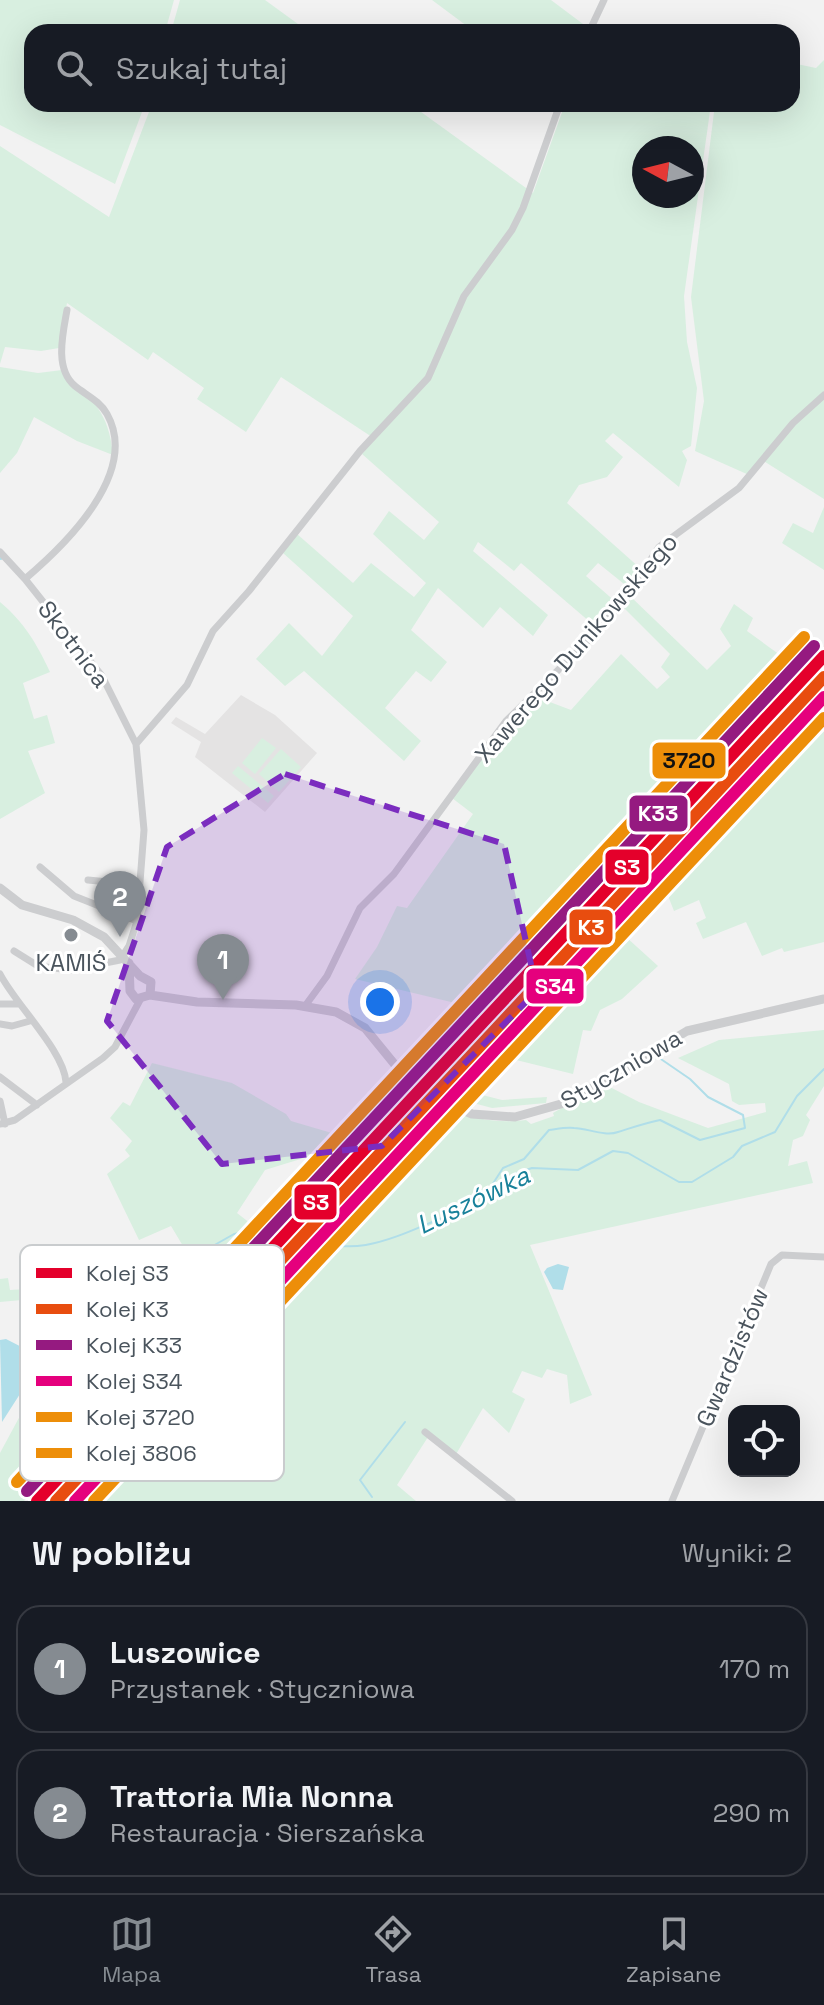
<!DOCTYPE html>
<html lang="pl">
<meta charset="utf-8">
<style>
:root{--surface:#171b24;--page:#242831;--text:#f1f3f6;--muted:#9ea1a6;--line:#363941;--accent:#858b91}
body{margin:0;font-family:"Space Grotesk",sans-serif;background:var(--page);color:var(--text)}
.controls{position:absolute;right:24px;bottom:24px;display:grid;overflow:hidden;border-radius:16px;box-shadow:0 8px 32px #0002}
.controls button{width:72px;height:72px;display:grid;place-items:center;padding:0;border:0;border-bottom:2px solid var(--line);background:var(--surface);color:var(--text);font:40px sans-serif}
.compass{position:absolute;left:632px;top:136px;width:72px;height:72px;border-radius:50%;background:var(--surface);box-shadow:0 8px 32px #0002;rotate:277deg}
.you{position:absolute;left:380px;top:1002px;width:28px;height:28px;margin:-20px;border:6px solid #fff;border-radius:50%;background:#1a73e8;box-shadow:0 0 0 12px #1a73e833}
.badge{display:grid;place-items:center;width:52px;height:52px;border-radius:50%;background:var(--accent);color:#fff;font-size:26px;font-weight:700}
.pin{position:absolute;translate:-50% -66px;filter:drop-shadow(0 2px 4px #0008)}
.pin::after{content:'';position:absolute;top:42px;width:28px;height:24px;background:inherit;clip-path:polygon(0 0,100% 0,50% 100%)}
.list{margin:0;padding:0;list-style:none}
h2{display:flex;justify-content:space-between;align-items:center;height:104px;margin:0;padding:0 32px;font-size:34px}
h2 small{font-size:26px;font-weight:400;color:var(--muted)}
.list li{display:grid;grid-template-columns:52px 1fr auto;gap:24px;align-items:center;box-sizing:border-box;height:128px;margin:0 16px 16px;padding:0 16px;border:2px solid var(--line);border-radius:24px}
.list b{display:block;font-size:30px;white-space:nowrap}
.list p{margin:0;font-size:26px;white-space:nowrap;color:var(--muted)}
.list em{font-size:26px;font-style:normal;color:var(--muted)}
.icon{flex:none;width:44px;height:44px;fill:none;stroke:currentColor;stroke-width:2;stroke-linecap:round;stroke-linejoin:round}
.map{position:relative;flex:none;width:824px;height:1501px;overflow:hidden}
.search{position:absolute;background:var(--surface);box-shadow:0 8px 32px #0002;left:24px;right:24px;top:24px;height:88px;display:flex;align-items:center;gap:20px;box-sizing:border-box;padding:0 28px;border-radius:24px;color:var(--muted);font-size:30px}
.sheet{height:392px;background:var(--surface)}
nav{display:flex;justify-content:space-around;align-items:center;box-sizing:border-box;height:112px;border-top:2px solid var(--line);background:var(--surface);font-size:22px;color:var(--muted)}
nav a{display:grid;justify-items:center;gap:4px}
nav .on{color:var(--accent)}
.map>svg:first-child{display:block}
.education{fill:#e4e3e3}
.green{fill:#d8efe0;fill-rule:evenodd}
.water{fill:#b0dee9}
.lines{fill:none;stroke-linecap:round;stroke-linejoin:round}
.stream{stroke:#b0dee9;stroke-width:2}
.minor{stroke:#cccdcf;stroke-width:7}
.tertiary{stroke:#cccdcf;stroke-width:9}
.rail-1-casing{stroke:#fff;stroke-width:18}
.rail-2-casing{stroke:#fff;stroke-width:18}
.rail-3-casing{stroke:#fff;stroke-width:18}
.rail-4-casing{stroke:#fff;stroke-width:18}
.rail-5-casing{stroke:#fff;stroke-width:18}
.rail-6-casing{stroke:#fff;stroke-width:18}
.rail-1{stroke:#e4002b;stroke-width:12}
.rail-2{stroke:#e84d0f;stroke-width:12}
.rail-3{stroke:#951a80;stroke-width:12}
.rail-4{stroke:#e5007d;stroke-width:12}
.rail-5{stroke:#ed8e09;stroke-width:12}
.rail-6{stroke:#ed8e09;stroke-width:12}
.marked{fill:#7b2cbf;fill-opacity:0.2;stroke:#7b2cbf;stroke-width:6;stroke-dasharray:16 10;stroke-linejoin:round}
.poi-dot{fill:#858b91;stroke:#fff;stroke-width:3}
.labels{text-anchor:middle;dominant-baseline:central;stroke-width:6;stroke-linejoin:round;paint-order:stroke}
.street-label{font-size:24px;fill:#4a545d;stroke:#fff}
.poi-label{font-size:24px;fill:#4a545d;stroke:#fff}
.water-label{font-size:26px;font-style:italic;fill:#18819a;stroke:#fff}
.key{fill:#fff;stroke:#c9ccce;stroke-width:2}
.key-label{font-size:22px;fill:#4a545d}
.line-badge{stroke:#fff;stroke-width:3}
.badge-label{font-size:22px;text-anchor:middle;font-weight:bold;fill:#fff}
.pale-badge-label{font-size:22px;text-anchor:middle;font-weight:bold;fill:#111}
</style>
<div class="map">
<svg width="824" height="1501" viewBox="0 0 824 1501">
<rect width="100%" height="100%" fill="#f2f2f2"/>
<path class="education" d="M241,695L275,715L317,753L265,812L195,757L201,742L171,723L176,717L205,734Z"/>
<path class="green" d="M0,0H174L165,32H32V104H145L115,184L0,125Z
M180,0H265L309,32H171Z
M432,0H551L587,27L585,32H475Z
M824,60V499L762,460L749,475L695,451L704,401L691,297L715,104H792V63L816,68Z
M152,104H410L533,193L565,104H711L684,296L687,342L697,388L691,446L682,451L687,460L679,487L613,433L605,441L623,457L607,477L579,485L567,503L641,569L629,588L598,563L586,576L617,603L597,628L521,563L514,571L478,542L473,551L548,615L533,636L500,607L483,628L438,588L411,630L447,662L431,682L416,671L385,708L421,741L404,761L304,671L285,686L256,659L289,623L322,656L353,616L283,553L297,534L353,583L371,563L414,597L426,583L373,534L389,511L424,540L439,522L362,454L375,439L281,377L246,432L197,399L204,388L153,352L148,360L67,303L59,348L41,351L5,347L0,364V146L109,217ZM644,148H692V196H644Z
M0,367L38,373L62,370C92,400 109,411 113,455L77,441L34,417L17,453L0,473Z
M824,507V570L782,543L793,523L813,533Z
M630,596L707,670L731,646L720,629L734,604L753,618L747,631L798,668L476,1008L355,979L377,947L397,906L407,908L473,814L452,798L510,722L534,696L571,710L621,654L657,689L670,677L661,667L670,654L622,606Z
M0,602C24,622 37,644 50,672L23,683L34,719L47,715L55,743L28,751L45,793L0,819Z
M824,700V942L784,952L782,948L762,956L746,922L703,939L696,923L706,918L699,900L674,911L654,860Z
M262,738L276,748L255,774L242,763Z
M281,749L301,767L279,792L259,774Z
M238,766L274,796L268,803L232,773Z
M604,917L658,966L622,999L600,1010L591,1031L583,1030L573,1074L496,1055L533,1008L554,1019L571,984L553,972Z
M824,1030V1086L806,1115L810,1120L803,1136L793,1140L788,1166L807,1161L813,1183L530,1245L592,1395L570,1404L567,1375L547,1369L542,1378L522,1371L512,1392L525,1399L509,1433L483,1408L455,1456L430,1434L397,1485L416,1501H74L124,1445L126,1428L120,1423L300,1230L309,1238L322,1226L312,1218L424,1098C455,1115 489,1125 526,1120L531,1124L554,1116L553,1113L604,1084L639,1102L708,1128L766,1112L765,1103L739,1105L732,1101L729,1084L678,1058L719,1040Z
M152,1063L232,1083L286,1114L291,1121L359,1141L265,1170L237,1213L255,1227L245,1253L203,1292L169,1312L126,1368L108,1362L58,1408L90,1325L114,1280L186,1251L171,1226L139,1240L107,1174L130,1156L125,1150L132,1141L110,1118L123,1102L130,1106Z
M451,1087L502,1100L547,1097L546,1103L492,1108L447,1096Z
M8,1278L10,1290L59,1287L54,1297L0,1302V1279Z
M48,1364L67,1374L38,1467L48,1476L24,1501H0V1453Z"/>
<path class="water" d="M558,1264L569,1267L563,1290L553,1289L544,1272L547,1268Z
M6,1339L43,1358L2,1422L0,1340Z"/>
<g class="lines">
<path class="stream" d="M0,558L1,559
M492,1185L503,1168L524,1159L549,1130C557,1129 566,1127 574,1128C587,1128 605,1137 618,1132C631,1128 645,1123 660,1120L700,1140L745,1128L743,1115L708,1097L690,1079L655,1055
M287,1212L291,1203
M309,1232C346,1265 404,1233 442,1218C447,1215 454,1215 460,1213C474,1205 480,1184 499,1187L514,1174L532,1168L578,1170L613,1151L628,1153L679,1182H692L733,1157L742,1146L775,1132L797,1096L824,1069
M260,1234H266L282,1215
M158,1290L174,1281L211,1247L234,1234L255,1230L274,1214L292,1216
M65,1330L71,1323L96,1313
M372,1497L360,1480L405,1422"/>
<path class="minor" d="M589,32L604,0
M0,552L25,579L102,676L136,744L144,830L137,921L129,946L120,960L70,970L38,966L14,951
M25,579C65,545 140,473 107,414C100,401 86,395 75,386C54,369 63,333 67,310
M136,744L187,685L213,631L249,591L360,451L428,378L464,296L512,230L523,208L560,104
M40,867L74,896L137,921
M88,880L139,885
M0,974C16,1005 64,1051 66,1082
M0,1004H17
M305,1006L327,976L360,908L394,874L506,721L598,631L629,593L659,547L739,488L793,423L824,395
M0,1024L12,1026L30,1021
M0,1077L37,1105
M0,1101L5,1124
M0,1124L15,1120L103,1058L115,1047L140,1000
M425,1432L512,1501
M672,1501L771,1264L782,1255L824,1257"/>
<path class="tertiary" d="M0,888L22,905L73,920L104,937L140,976L151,982L150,995
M129,963L130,991L136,999L150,995L197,1002L296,1005L336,1012L365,1028L405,1077L428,1095L472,1114L515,1117L568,1102L687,1031L824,999"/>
<g class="rail-1-casing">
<path id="rail-1" d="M37,1501L824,656"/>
</g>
<g class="rail-2-casing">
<path id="rail-2" d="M56,1501L824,677"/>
</g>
<g class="rail-3-casing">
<path id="rail-3" d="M27,1491L814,646"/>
</g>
<g class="rail-4-casing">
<path id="rail-4" d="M75,1501L824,697"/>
</g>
<g class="rail-5-casing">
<path id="rail-5" d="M17,1482L804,637"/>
</g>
<g class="rail-6-casing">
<path id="rail-6" d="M94,1501L824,718"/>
</g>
<use href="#rail-1" class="rail-1"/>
<use href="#rail-2" class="rail-2"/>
<use href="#rail-3" class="rail-3"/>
<use href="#rail-4" class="rail-4"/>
<use href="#rail-5" class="rail-5"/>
<use href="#rail-6" class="rail-6"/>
</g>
<path class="marked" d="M285,774L504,844L537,991L382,1146L222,1164L107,1021L167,847Z"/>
<circle class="poi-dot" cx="71" cy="935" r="8"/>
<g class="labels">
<g class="street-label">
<text transform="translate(74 644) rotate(53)">Skotnica</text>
<text transform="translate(576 648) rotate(-49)">Xawerego Dunikowskiego</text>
<text transform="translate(621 1069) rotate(-30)">Styczniowa</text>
<text transform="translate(732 1357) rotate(-67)">Gwardzistów</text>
</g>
<g class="poi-label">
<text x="71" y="962">KAMIŚ</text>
</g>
<g class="water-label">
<text transform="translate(473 1200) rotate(-26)">Luszówka</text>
</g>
</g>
<rect x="20" y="1245" width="264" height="236" rx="12" class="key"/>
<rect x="36" y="1268" width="36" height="10" fill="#e4002b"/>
<rect x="36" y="1304" width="36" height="10" fill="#e84d0f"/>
<rect x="36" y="1340" width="36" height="10" fill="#951a80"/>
<rect x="36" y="1376" width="36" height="10" fill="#e5007d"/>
<rect x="36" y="1412" width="36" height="10" fill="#ed8e09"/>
<rect x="36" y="1448" width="36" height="10" fill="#ed8e09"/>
<g class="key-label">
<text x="86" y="1281">Kolej S3</text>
<text x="86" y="1317">Kolej K3</text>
<text x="86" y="1353">Kolej K33</text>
<text x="86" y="1389">Kolej S34</text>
<text x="86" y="1425">Kolej 3720</text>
<text x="86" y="1461">Kolej 3806</text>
</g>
<g class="line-badge">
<rect x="651" y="741" width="76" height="39" rx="8" fill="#ed8e09"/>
<rect x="628" y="794" width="61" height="39" rx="8" fill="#951a80"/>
<rect x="604" y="848" width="46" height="38" rx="8" fill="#e4002b"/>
<rect x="568" y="908" width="46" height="38" rx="8" fill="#e84d0f"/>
<rect x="525" y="967" width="60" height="38" rx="8" fill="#e5007d"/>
<rect x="293" y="1183" width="45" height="38" rx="8" fill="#e4002b"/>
</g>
<g class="badge-label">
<text x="658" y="821">K33</text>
<text x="627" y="875">S3</text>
<text x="591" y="935">K3</text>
<text x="555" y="994">S34</text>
<text x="316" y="1210">S3</text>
</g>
<g class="pale-badge-label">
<text x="689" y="768">3720</text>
</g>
</svg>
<div class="controls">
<button><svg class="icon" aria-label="locate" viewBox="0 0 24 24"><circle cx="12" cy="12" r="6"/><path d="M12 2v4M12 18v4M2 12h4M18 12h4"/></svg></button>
</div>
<svg class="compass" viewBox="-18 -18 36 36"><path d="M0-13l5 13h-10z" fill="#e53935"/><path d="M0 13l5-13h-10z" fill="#9ea1a6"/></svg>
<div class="you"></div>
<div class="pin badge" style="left:223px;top:1000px">1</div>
<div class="pin badge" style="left:120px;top:937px">2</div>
<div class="search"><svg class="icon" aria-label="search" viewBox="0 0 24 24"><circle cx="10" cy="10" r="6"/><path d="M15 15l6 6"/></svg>Szukaj tutaj</div>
</div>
<section class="sheet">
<h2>W pobliżu<small>Wyniki: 2</small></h2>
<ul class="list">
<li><span class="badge">1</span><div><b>Luszowice</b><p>Przystanek · Styczniowa</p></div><em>170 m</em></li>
<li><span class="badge">2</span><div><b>Trattoria Mia Nonna</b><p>Restauracja · Sierszańska</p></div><em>290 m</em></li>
</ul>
</section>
<nav>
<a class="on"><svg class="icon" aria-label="map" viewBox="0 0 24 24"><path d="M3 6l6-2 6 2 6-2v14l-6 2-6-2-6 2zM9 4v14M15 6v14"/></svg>Mapa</a>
<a><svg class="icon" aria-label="directions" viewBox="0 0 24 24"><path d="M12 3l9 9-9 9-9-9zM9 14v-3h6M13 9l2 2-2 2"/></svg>Trasa</a>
<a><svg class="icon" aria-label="saved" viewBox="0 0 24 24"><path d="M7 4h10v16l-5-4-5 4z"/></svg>Zapisane</a>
</nav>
